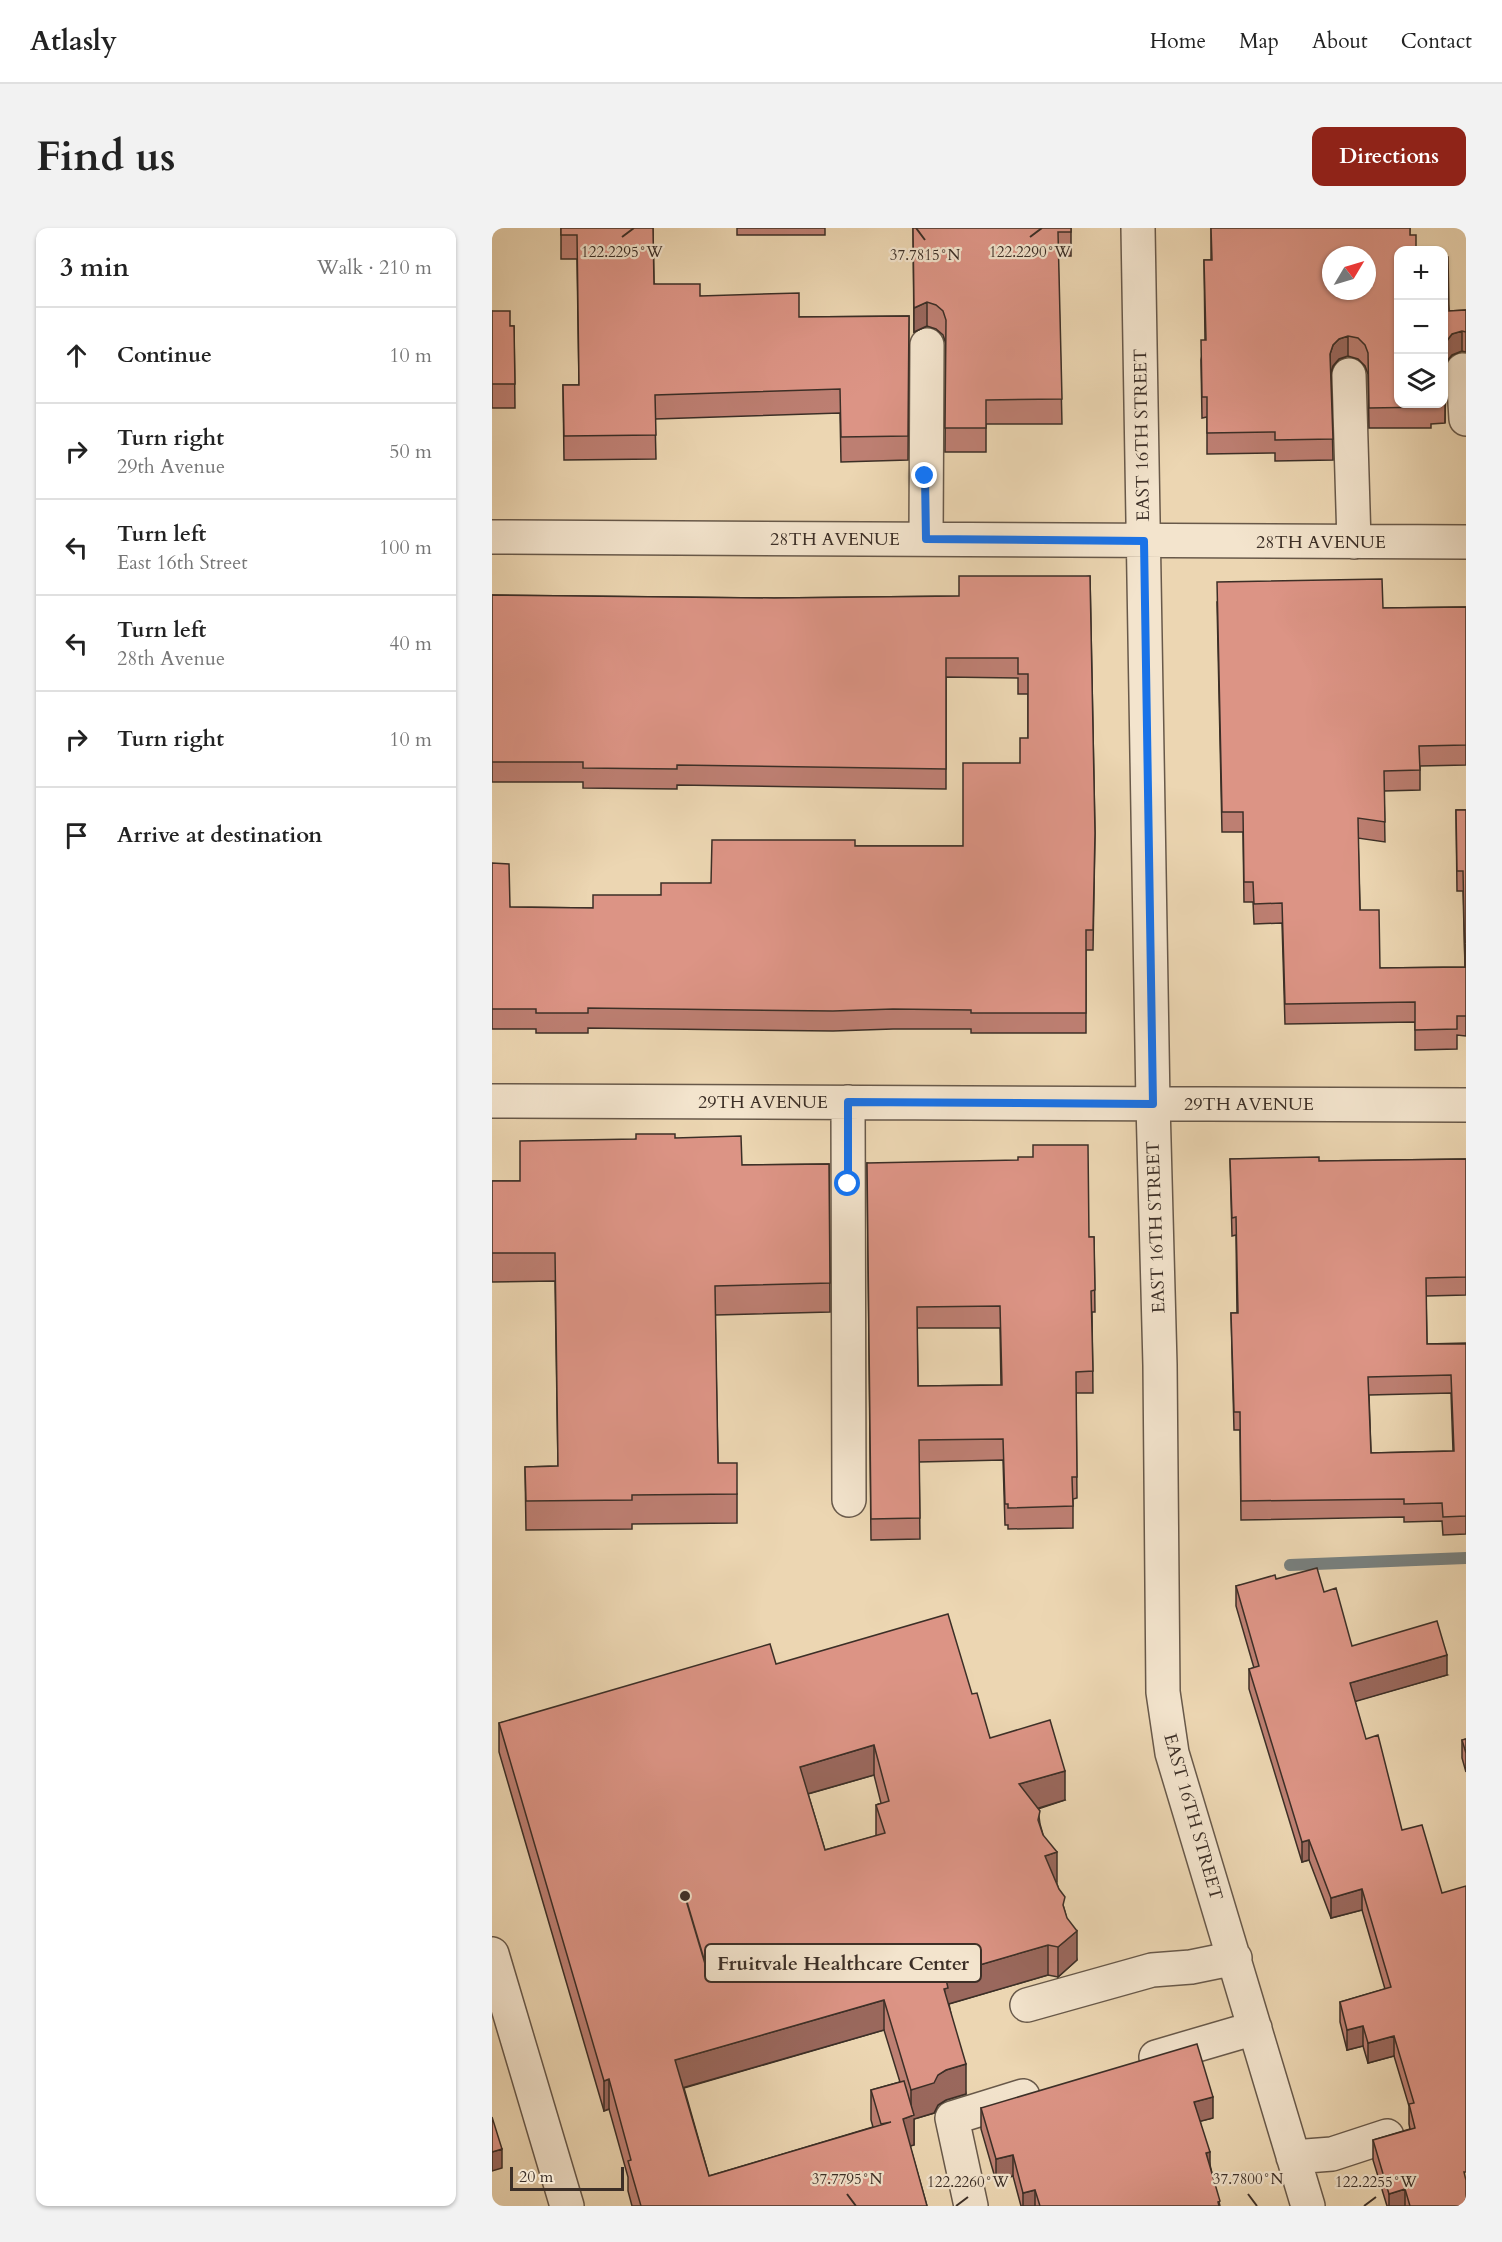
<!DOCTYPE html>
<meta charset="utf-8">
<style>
:root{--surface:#fff;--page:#f2f2f2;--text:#222;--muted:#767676;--line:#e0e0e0;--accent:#8f2418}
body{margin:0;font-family:Cardo,serif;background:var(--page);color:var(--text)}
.controls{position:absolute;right:18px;top:18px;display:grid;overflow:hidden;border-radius:12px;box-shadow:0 2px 4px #0004}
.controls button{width:54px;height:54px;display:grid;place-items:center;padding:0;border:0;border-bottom:2px solid var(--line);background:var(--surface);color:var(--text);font:30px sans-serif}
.compass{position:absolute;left:830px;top:18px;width:54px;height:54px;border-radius:50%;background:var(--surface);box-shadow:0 2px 4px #0004;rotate:52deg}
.scale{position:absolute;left:18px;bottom:15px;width:114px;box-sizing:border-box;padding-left:6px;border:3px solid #3c2f27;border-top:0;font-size:16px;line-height:21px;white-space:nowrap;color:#3c2f27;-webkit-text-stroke:4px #f3e4cd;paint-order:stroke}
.stop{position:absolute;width:18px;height:18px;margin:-14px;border:4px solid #1a73e8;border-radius:50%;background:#fff}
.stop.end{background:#1a73e8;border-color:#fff;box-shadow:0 2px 6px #0008}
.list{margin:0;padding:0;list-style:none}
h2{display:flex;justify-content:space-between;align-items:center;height:78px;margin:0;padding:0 24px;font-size:26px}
h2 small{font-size:20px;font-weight:400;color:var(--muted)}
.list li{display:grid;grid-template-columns:39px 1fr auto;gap:18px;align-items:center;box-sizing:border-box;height:96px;padding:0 24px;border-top:2px solid var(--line)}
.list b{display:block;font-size:22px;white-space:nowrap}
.list p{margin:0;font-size:20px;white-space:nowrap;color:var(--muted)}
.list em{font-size:20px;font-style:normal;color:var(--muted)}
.icon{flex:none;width:33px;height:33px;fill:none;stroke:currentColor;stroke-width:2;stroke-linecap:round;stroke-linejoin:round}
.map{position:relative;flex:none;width:974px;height:1978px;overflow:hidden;border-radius:12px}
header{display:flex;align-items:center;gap:36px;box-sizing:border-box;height:84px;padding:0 30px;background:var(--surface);border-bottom:2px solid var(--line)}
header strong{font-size:28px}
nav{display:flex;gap:33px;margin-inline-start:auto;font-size:21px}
.intro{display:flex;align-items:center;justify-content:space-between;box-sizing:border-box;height:144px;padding:0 36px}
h1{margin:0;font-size:42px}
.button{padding:15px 27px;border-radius:12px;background:var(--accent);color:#fff;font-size:21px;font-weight:700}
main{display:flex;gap:36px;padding:0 36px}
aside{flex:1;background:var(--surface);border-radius:12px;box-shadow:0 2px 4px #0004}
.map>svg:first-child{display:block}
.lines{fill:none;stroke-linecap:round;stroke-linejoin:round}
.stream{stroke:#77807f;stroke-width:12}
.minor-casing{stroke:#68594a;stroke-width:36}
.minor{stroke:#f3e4cd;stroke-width:33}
.wall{fill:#bd7f72;stroke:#3c2f27;stroke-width:1.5;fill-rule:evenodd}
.shaded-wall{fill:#9a685d;stroke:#3c2f27;stroke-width:1.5}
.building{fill:#dc9485;stroke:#3c2f27;stroke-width:1.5;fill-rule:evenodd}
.route{stroke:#1a73e8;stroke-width:8}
.ticks{fill:none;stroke:#3c2f27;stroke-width:2}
.labels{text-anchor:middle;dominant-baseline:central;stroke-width:4.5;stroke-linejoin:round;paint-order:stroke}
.street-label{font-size:18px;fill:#3c2f27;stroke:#f3e4cd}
.ticks-label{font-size:15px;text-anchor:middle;fill:#3c2f27;stroke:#f3e4cd;stroke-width:4.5;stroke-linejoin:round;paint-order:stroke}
.leader{fill:none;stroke:#3c2f27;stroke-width:2}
.callout-dot{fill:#3c2f27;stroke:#f3e4cd;stroke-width:2}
.callout{fill:#f3e4cd;stroke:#3c2f27;stroke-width:2}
.callout-label{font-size:20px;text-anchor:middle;font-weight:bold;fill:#3c2f27}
</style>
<header>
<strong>Atlasly</strong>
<nav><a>Home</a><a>Map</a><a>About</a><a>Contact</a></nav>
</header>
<div class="intro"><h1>Find us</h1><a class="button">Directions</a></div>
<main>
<aside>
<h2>3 min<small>Walk · 210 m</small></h2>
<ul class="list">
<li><svg class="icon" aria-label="ahead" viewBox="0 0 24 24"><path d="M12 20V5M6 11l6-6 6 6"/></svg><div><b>Continue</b></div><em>10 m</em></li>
<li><svg class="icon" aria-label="right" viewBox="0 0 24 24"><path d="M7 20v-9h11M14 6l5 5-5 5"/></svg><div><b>Turn right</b><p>29th Avenue</p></div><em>50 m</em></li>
<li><svg class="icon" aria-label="left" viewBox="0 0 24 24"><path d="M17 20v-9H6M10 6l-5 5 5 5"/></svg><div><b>Turn left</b><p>East 16th Street</p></div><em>100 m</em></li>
<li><svg class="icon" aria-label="left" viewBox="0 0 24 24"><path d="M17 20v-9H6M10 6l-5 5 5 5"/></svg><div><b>Turn left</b><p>28th Avenue</p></div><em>40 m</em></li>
<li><svg class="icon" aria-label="right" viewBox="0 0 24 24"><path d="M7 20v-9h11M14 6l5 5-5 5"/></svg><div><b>Turn right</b></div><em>10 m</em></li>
<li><svg class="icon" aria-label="arrive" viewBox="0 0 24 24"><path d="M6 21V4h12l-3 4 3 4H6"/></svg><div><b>Arrive at destination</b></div></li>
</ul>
</aside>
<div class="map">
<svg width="974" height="1978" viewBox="0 0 974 1978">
<rect width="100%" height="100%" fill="#ecd6b2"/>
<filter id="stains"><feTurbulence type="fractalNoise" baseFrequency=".00333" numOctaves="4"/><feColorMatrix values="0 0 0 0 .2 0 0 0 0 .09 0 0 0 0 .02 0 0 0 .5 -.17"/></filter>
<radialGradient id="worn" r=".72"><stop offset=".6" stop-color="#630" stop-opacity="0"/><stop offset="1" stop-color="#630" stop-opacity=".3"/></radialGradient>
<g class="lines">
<path class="stream" d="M798,1337L974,1330"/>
<g class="minor-casing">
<path id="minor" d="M646,0L661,876L668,1137L671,1464L680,1525L816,1978
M971,142L974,191
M857,147L862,314
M0,309L974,314
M434,311L435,117
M0,873L974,877
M356,874L357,1272
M0,1726L75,1978
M535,1777L660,1742L699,1739L743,1730
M664,1829L763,1800
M801,1929L840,1926L895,1908
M479,1978L460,1890L531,1868"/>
</g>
<use href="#minor" class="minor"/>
</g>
<path class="wall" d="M69,0H161L162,56L208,68L307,89L417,88L416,232L349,234L348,185L163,191L164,231L72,232L71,157H87L85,31H69Z
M245,0H333V7H245Z
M421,0H579V28H566L570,196H494V224H453L454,116L451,107L444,101L435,98L422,104Z
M719,0H918L906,176H951V29L957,83L974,82V124L970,123L960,127L954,134L953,195L939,196V200H877L876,146L873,138L866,131L856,128L847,131L841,138L839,145L841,232L783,233V225L715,226V189L710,190L709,132L713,112L712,32H719Z
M0,83L18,98H22L23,180H0Z
M598,348L603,605L601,722H594V805H479V801H401L341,803L96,800V805H44V801H0V635L18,679L101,680L169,667L219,655L363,618H471L528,535L536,510V466H526V450L454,449V561L185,557V561L91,560V554H0V367L282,370L467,368Z
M725,374L891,380L974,379V537L928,538V562L892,563L893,614L866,610L868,682L888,740L973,739L971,663H965L964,582H974V808L965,807V821L923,822V794L793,796L790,695L762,696L761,674H752L751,604H730Z
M183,910L250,937L337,936L338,1084L223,1087L226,1235L245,1266V1295L140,1296V1301L34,1302L33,1239L66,1238L63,1053L0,1054V953H28L144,911Z
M738,931L827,933L974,931V1067L934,1068L935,1116L974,1115V1306L951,1307L950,1293L912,1294V1289L749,1292L748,1202H742L739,1085H745L744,1007L740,1008ZM959,1165L961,1223L879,1225L877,1167Z
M375,935L597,1009H602L603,1084H600L601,1165H584L585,1270L581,1271V1300L516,1301V1297H513L511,1232L427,1234L428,1311L379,1312ZM425,1100H508L509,1157L426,1158Z
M784,1351L832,1364L860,1418L955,1447L863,1473L974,1978H895L881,1932V1912L918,1901L917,1896V1878L902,1828L876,1835L871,1818L855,1822L848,1794V1774L893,1761L870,1682L839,1690L817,1632L810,1634L757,1461V1441L762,1440L744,1378V1358Z
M284,1436L480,1466L498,1510L573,1572L546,1581L548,1596L573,1684L585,1732L566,1749L556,1747L457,1776L474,1866L454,1872L446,1877L442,1885L422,1891V1917L418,1918L435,1978H140L136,1963V1949L117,1881L112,1883L7,1524V1495ZM382,1547L389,1575L384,1577V1608L333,1622L316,1566ZM392,1802L408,1854L379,1862V1892L381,1899L217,1948L192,1860Z
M974,1511V1544L970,1530V1512Z
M489,1880L721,1890L708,1893L718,1937L728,1978H529L521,1948L504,1953L489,1901Z"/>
<path class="shaded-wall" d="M435,74V98L422,104V80Z
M970,103V123L960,127L954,134L953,195L954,114L960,106Z
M856,108V128L847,131L841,138L838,147V126L841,117L847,111Z
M955,1427V1447L858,1475V1455Z
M382,1517V1547L308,1568V1539Z
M573,1543V1572L527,1586V1556Z
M817,1612V1632L810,1634V1614Z
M565,1624V1654L553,1658V1628Z
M870,1661V1682L839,1690V1670Z
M585,1703V1732L566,1749V1719Z
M556,1717V1747L456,1776L452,1790L453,1747Z
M392,1772V1802L183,1862V1832Z
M871,1798V1818L855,1822V1802Z
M902,1808V1828L876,1835V1815Z
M474,1836V1866L454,1872L446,1877L442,1885L422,1891V1917L411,1920V1891L419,1888V1862L454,1842Z
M117,1851V1881L112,1883V1853Z
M721,1869V1890L702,1895V1874Z
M10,1921V1940L0,1943V1924Z
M718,1924V1946L714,1925Z
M521,1927V1948L504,1953V1931Z
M913,1961V1978H897V1966Z
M543,1962V1978H531V1965Z"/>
<path class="building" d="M69,0H161L162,56H208V68L307,65V89L417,88L416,208L349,209L348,161L163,167L164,207L72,208L71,157H87L85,7H69Z
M421,0H579V4H566L570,171L494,172V200H453L454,92L451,83L444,77L435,74L422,80Z
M719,0H918V7H924V22H906V176H939V179L877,180L876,125L873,117L866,110L856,108L847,111L841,117L838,126L841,211L783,212V204L715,205V169H710L709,112H714L712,32H720ZM839,27H875V63H839Z
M951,29H956L957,83L974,82V104L970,103L960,106L954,114L953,174H951Z
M0,83H18V98H22L23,156H0Z
M467,348H598L603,605L601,702H594V785H479V782L401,781L341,783L96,780V785H44V781H0V635L17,636L18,679L101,680V667H169V655H219L220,612H363V618H471V535H528V510H536V446H526V430H454V541L185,537V541L91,540V534H0V367L282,370L467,368Z
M890,351L891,380L974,379V517L927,518L928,542L892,543L893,594L866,590L868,682H887L888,740L973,739L971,643H965L964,582H974V788H965V801L923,802V774L793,776L790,675L762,676L761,654H752L751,584H730L725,354Z
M144,906H183V910L249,908L250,937L337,936L338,1055L223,1058L226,1235H245V1266L140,1267V1272L34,1273L33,1239L66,1238L63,1025H0V953H28V913L144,911Z
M541,917H596L597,1009H602L603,1062L599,1063L601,1143L584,1144L585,1249H580L581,1278L516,1280V1276H513L511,1211L427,1212L428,1290L379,1291L375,935L526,932V929H541ZM508,1078L510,1157L426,1158L425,1079Z
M827,929V933L974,931V1049L934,1050L935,1116H974V1288L951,1289L950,1275L912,1276V1271L749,1273L748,1184H742L739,1085H746L744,989L740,990L738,931ZM959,1147L962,1223L879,1225L876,1149Z
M825,1340L832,1364L844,1360L860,1418L945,1393L955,1427L858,1455L874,1511L886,1507L910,1602L930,1597L950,1665L974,1658V1944H972L974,1952V1978H918L913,1961L897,1966L881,1912L923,1900L917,1876L922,1875L902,1808L876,1815L871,1798L855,1802L848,1774L899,1759L870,1661L839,1670L817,1612L810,1614L757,1441L767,1438L744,1358L783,1347L784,1351Z
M456,1386L480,1466L485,1465L498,1510L558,1492L573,1543L527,1556L548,1583L546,1592L551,1607L565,1624L553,1628L567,1661L573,1669L571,1677L575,1690L585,1703L566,1719L556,1717L453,1747L456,1760L452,1761L474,1836L454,1842L446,1847L442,1855L419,1862L392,1772L183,1832L217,1948L399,1894L389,1896L379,1862L412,1853L422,1887L411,1891L435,1978H149L136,1933L139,1932L117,1851L112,1853L7,1495L278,1416L284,1436ZM382,1517L397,1573L384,1577L393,1605L333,1622L308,1539Z
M974,1511V1525L970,1512Z
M705,1816L721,1869L702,1874L718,1924L714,1925L728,1973L726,1974L727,1978H548L543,1962L531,1965L521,1927L504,1931L489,1880Z
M0,1889L10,1921L0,1924Z"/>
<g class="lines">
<path class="route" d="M356,956V874L661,876L652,313L434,311L433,248"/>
</g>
<path class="ticks" d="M424,0L433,12M130,9L142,0M538,9L550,0M355,1966L364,1978M756,1966L765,1978M464,1978L476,1969M872,1978L884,1969"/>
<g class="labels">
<g class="street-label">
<text transform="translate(650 207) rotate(-91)">EAST 16TH STREET</text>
<text x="343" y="311">28TH AVENUE</text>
<text x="829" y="314">28TH AVENUE</text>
<text x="271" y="874">29TH AVENUE</text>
<text x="757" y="876">29TH AVENUE</text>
<text transform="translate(664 999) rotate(-92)">EAST 16TH STREET</text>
<text transform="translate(701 1589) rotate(74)">EAST 16TH STREET</text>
</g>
</g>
<g class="ticks-label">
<text x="130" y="29">122.2295°W</text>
<text x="538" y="29">122.2290°W</text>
<text x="433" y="32">37.7815°N</text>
<text x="355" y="1956">37.7795°N</text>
<text x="756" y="1956">37.7800°N</text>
<text x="476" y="1959">122.2260°W</text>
<text x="884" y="1959">122.2255°W</text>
</g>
<path class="leader" d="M193 1668L213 1735"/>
<circle class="callout-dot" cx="193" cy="1668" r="6"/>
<rect class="callout" x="213" y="1716" width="276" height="38" rx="6"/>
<g class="callout-label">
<text x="351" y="1742">Fruitvale Healthcare Center</text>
</g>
<rect width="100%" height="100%" filter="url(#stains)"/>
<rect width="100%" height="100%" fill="url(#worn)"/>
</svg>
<div class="controls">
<button>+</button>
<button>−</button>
<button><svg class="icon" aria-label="layers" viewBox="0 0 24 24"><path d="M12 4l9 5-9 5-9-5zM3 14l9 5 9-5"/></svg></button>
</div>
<svg class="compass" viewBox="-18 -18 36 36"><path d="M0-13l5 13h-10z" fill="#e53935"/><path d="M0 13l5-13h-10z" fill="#767676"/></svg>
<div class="scale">20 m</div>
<div class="stop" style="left:356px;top:956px"></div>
<div class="stop end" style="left:433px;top:248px"></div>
</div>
</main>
